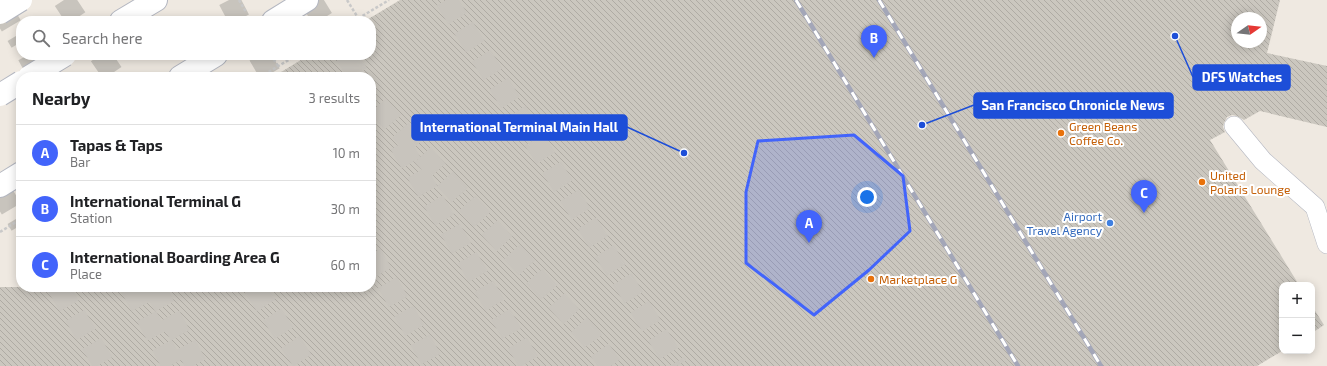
<!DOCTYPE html>
<meta charset="utf-8">
<style>
:root{--surface:#fff;--page:#f2f2f2;--text:#202124;--muted:#757577;--line:#e0e0e0;--accent:#4264fb}
body{margin:0;font-family:"Exo 2",sans-serif;background:var(--page);color:var(--text)}
.controls{position:absolute;right:12px;bottom:12px;display:grid;overflow:hidden;border-radius:8px;box-shadow:0 2px 10px #0003}
.controls button{width:36px;height:36px;display:grid;place-items:center;padding:0;border:0;border-bottom:1px solid var(--line);background:var(--surface);color:var(--text);font:20px sans-serif}
.compass{position:absolute;left:1231px;top:12px;width:36px;height:36px;border-radius:50%;background:var(--surface);box-shadow:0 2px 10px #0003;rotate:76deg}
.you{position:absolute;left:867px;top:197px;width:14px;height:14px;margin:-10px;border:3px solid #fff;border-radius:50%;background:#1a73e8;box-shadow:0 0 0 6px #1a73e833}
.badge{display:grid;place-items:center;width:26px;height:26px;border-radius:50%;background:var(--accent);color:#fff;font-size:13px;font-weight:700}
.pin{position:absolute;translate:-50% -33px;filter:drop-shadow(0 1px 2px #0008)}
.pin::after{content:'';position:absolute;top:21px;width:14px;height:12px;background:inherit;clip-path:polygon(0 0,100% 0,50% 100%)}
.list{margin:0;padding:0;list-style:none}
h2{display:flex;justify-content:space-between;align-items:center;height:52px;margin:0;padding:0 16px;font-size:17px}
h2 small{font-size:13px;font-weight:400;color:var(--muted)}
.list li{display:grid;grid-template-columns:26px 1fr auto;gap:12px;align-items:center;box-sizing:border-box;height:56px;padding:0 16px;border-top:1px solid var(--line)}
.list b{display:block;font-size:15px;white-space:nowrap}
.list p{margin:0;font-size:13px;white-space:nowrap;color:var(--muted)}
.list em{font-size:13px;font-style:normal;color:var(--muted)}
.icon{flex:none;width:22px;height:22px;fill:none;stroke:currentColor;stroke-width:2;stroke-linecap:round;stroke-linejoin:round}
.map{position:relative;flex:none;width:1327px;height:366px;overflow:hidden}
.search{position:absolute;background:var(--surface);box-shadow:0 2px 10px #0003;left:16px;top:16px;width:360px;height:44px;display:flex;align-items:center;gap:10px;box-sizing:border-box;padding:0 14px;border-radius:16px;color:var(--muted);font-size:15px}
.panel{position:absolute;background:var(--surface);box-shadow:0 2px 10px #0003;left:16px;top:72px;width:360px;height:220px;border-radius:16px}
.map>svg:first-child{display:block}
.building{fill:url(#building-back-hatch);fill-rule:evenodd}
.lines{fill:none;stroke-linecap:round;stroke-linejoin:round}
.secondary-tunnel{stroke:#c8c4bd;stroke-width:22;stroke-dasharray:22 11;stroke-linecap:butt}
.primary-tunnel{stroke:#c8c4bd;stroke-width:22;stroke-dasharray:22 11;stroke-linecap:butt}
.lane-casing{stroke:#b4b7c1;stroke-width:20}
.secondary-casing{stroke:#b4b7c1;stroke-width:24}
.path{stroke:#c9c9c9;stroke-width:2.5;stroke-dasharray:3 2;stroke-linecap:butt}
.lane{stroke:#fff;stroke-width:19}
.secondary{stroke:#fff;stroke-width:22}
.rail-casing{stroke:#a3a6b8;stroke-width:4.5}
.rail{stroke:#fff;stroke-width:3;stroke-dasharray:9;stroke-linecap:butt}
.secondary-bridge-casing{stroke:#b4b7c1;stroke-width:24;stroke-linecap:butt}
.secondary-bridge{stroke:#fff;stroke-width:22}
.marked{fill:#4264fb;fill-opacity:0.2;stroke:#4264fb;stroke-width:3;stroke-linejoin:round}
.food-dot{fill:#e8710a;stroke:#fff;stroke-width:1.5}
.shop-dot{fill:#3f7fe0;stroke:#fff;stroke-width:1.5}
.labels{text-anchor:middle;dominant-baseline:central;stroke-width:4;stroke-linejoin:round;paint-order:stroke}
.food-label{font-size:12px;fill:#c56008;stroke:#fff;text-anchor:start}
.shop-label{font-size:12px;fill:#366cbe;stroke:#fff;text-anchor:end}
.leader{fill:none;stroke:#1d4ed8;stroke-width:1.5}
.callout-dot{fill:#1d4ed8;stroke:#fff;stroke-width:1.5}
.callout{fill:#1d4ed8;stroke:#1d4ed8;stroke-width:1.5}
.callout-label{font-size:13px;text-anchor:middle;font-weight:bold;fill:#fff}
</style>
<div class="map">
<svg width="1327" height="366" viewBox="0 0 1327 366">
<defs>
<pattern id="building-back-hatch" width="6" height="6" patternUnits="userSpaceOnUse"><rect width="6" height="6" fill="#cbc7bf"/><path d="M-1 5l2 2M0 0l6 6M5-1l2 2" fill="none" stroke="#afaba4"/></pattern>
</defs>
<rect width="100%" height="100%" fill="#efe9e1"/>
<path class="building" d="M400,0H1280L1267,53L1327,66V127L1260,111L1244,120L1237,116L1232,115L1227,117L1224,123L1223,127L1225,132L1210,140L1299,285H1282V351L1257,366H0V287H371V77H273L309,55H371V21H365ZM1237,18H1261V42H1237Z
M1312,306L1324,325L1312,333Z"/>
<g class="lines">
<path class="secondary-tunnel" d="M64,0L78,21
M229,0L240,21
M100,55L115,77
M259,55L272,77
M0,190L21,225
M371,254L435,366
M58,287L105,366
M254,287L306,366"/>
<path class="primary-tunnel" d="M311,0L324,21
M446,0L677,366
M0,7L21,42
M28,55L40,77
M346,55L360,77
M378,106L591,338L611,366
M400,144L531,366
M131,287L173,366
M154,287L197,366"/>
<g class="lane-casing">
<path id="lane" d="M1234,126L1263,161L1315,207L1327,244"/>
</g>
<g class="secondary-casing">
<path id="secondary" d="M121,21L156,0
M273,21L307,0
M180,77L216,55
M0,186L21,173"/>
</g>
<path class="path" d="M239,0L246,12
M347,0L360,21
M354,21L389,0
M271,55L278,66
M260,77L297,55
M0,232L21,219"/>
<use href="#lane" class="lane"/>
<use href="#secondary" class="secondary"/>
<g class="rail-casing">
<path id="rail" d="M796,0L1018,366
M879,0L1101,366"/>
</g>
<use href="#rail" class="rail"/>
<g class="secondary-bridge-casing">
<path id="secondary-bridge" d="M0,13L21,0
M29,77L65,55
M0,95L21,82"/>
</g>
<use href="#secondary-bridge" class="secondary-bridge"/>
</g>
<path class="marked" d="M854,135L903,176L910,231L869,270L814,315L746,263V192L758,141Z"/>
<g class="food-dot">
<circle cx="1061" cy="133" r="4"/>
<circle cx="1202" cy="182" r="4"/>
<circle cx="871" cy="279" r="4"/>
</g>
<circle class="shop-dot" cx="1110" cy="223" r="4"/>
<g class="labels">
<g class="food-label">
<text x="1069" y="126">Green Beans<tspan x="1069" dy="14">Coffee Co.</tspan></text>
<text x="1210" y="175">United<tspan x="1210" dy="14">Polaris Lounge</tspan></text>
<text x="879" y="279">Marketplace G</text>
</g>
<g class="shop-label">
<text x="1102" y="216">Airport<tspan x="1102" dy="14">Travel Agency</tspan></text>
</g>
</g>
<path class="leader" d="M1175 36L1193 77M922 125L974 105M684 153L627 127"/>
<g class="callout-dot">
<circle cx="1175" cy="36" r="4"/>
<circle cx="922" cy="125" r="4"/>
<circle cx="684" cy="153" r="4"/>
</g>
<g class="callout">
<rect x="1193" y="65" width="97" height="25" rx="4"/>
<rect x="974" y="93" width="199" height="25" rx="4"/>
<rect x="412" y="115" width="215" height="25" rx="4"/>
</g>
<g class="callout-label">
<text x="1242" y="82">DFS Watches</text>
<text x="1073" y="110">San Francisco Chronicle News</text>
<text x="519" y="132">International Terminal Main Hall</text>
</g>
</svg>
<div class="controls">
<button>+</button>
<button>−</button>
</div>
<svg class="compass" viewBox="-18 -18 36 36"><path d="M0-13l5 13h-10z" fill="#e53935"/><path d="M0 13l5-13h-10z" fill="#757577"/></svg>
<div class="you"></div>
<div class="pin badge" style="left:809px;top:243px">A</div>
<div class="pin badge" style="left:874px;top:58px">B</div>
<div class="pin badge" style="left:1144px;top:213px">C</div>
<div class="search"><svg class="icon" aria-label="search" viewBox="0 0 24 24"><circle cx="10" cy="10" r="6"/><path d="M15 15l6 6"/></svg>Search here</div>
<section class="panel">
<h2>Nearby<small>3 results</small></h2>
<ul class="list">
<li><span class="badge">A</span><div><b>Tapas &amp; Taps</b><p>Bar</p></div><em>10 m</em></li>
<li><span class="badge">B</span><div><b>International Terminal G</b><p>Station</p></div><em>30 m</em></li>
<li><span class="badge">C</span><div><b>International Boarding Area G</b><p>Place</p></div><em>60 m</em></li>
</ul>
</section>
</div>
